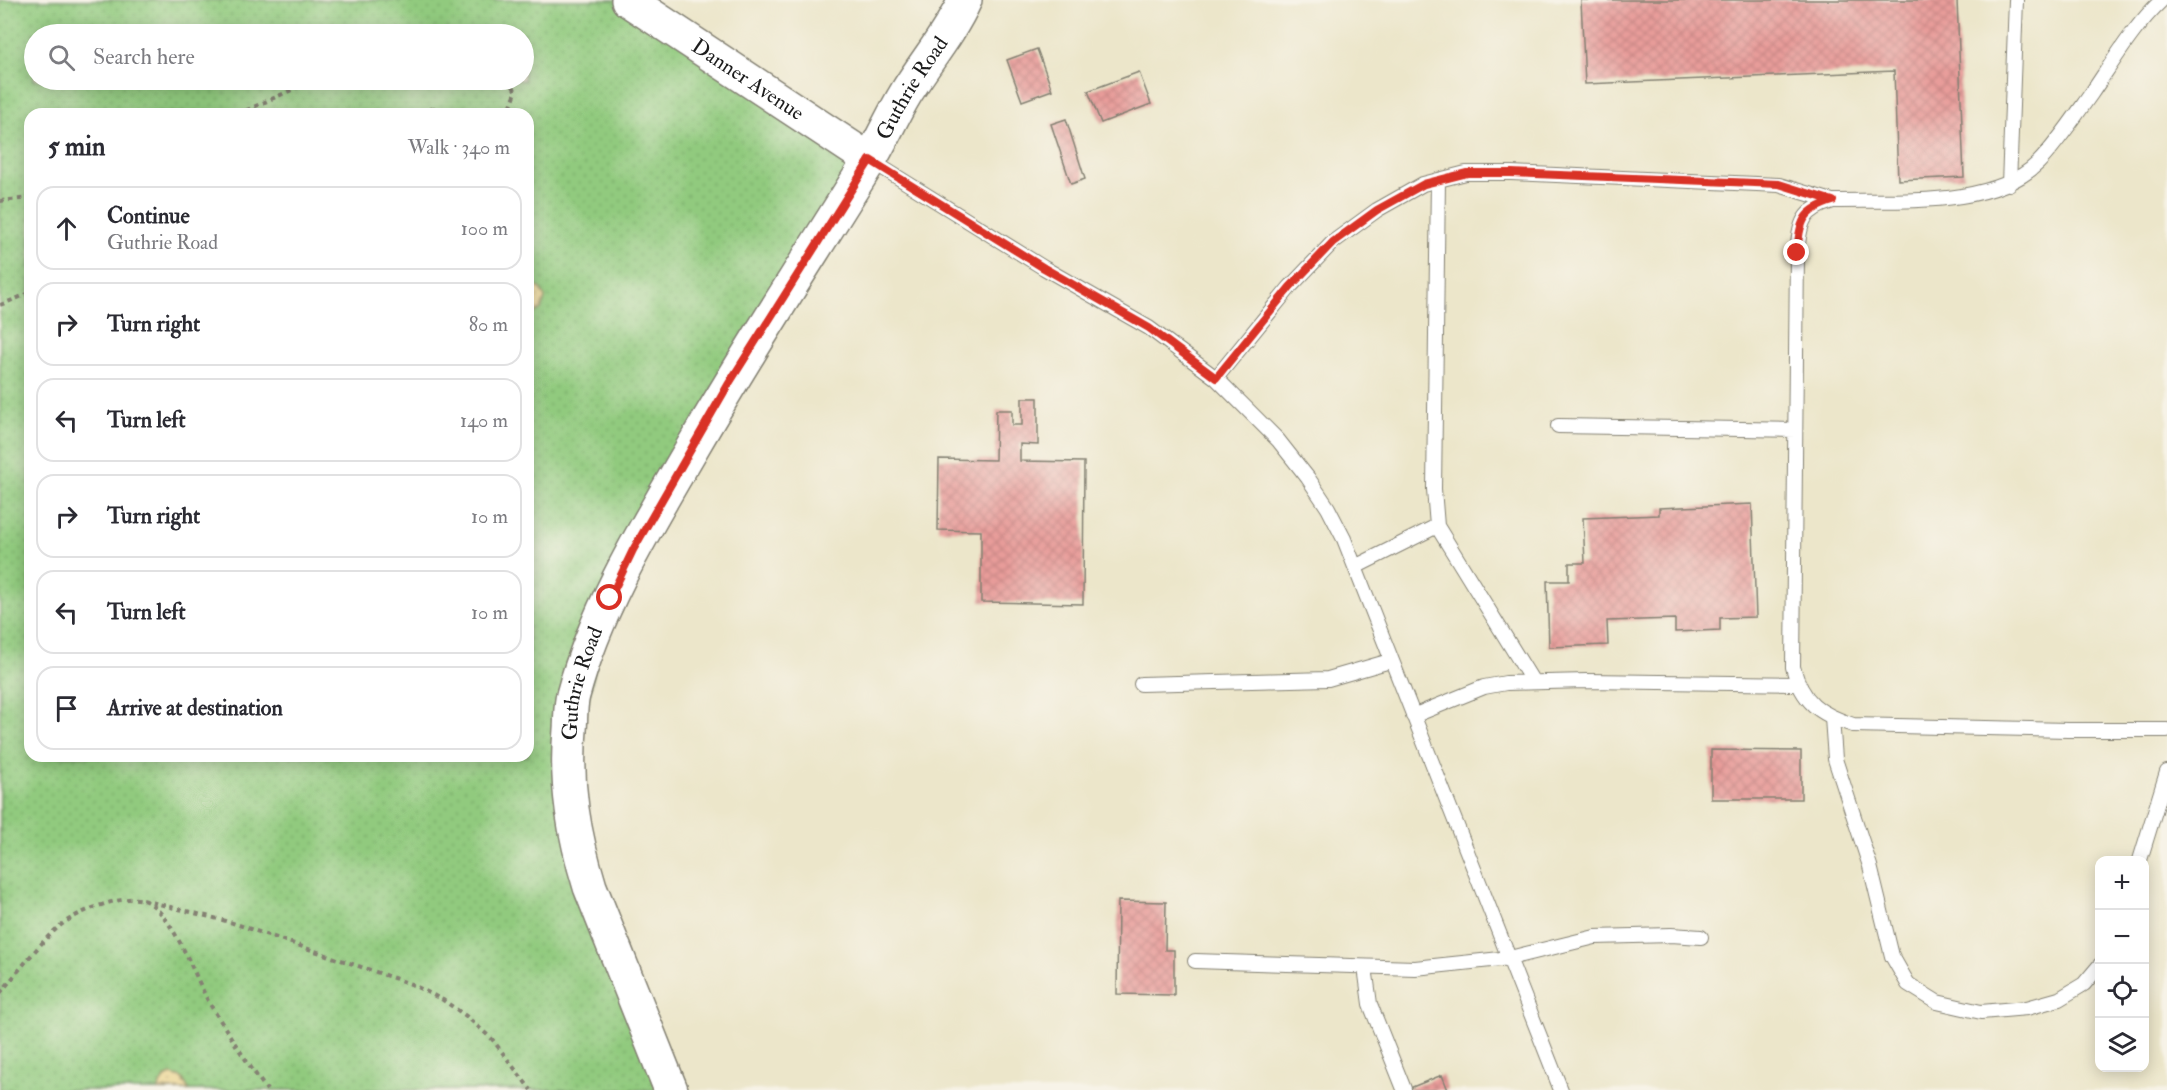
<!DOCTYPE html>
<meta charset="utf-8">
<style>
:root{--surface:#fff;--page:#f7f7f7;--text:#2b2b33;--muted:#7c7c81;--line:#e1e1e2}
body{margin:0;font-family:"IM FELL Double Pica",serif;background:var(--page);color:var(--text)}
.controls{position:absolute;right:18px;bottom:18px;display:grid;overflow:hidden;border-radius:12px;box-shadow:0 3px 15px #0003}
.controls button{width:54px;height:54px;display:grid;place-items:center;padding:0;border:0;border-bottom:2px solid var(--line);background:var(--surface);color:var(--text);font:30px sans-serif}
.stop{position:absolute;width:18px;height:18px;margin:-14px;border:4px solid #d93025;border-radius:50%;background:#fff}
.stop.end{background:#d93025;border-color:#fff;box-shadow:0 2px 6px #0008}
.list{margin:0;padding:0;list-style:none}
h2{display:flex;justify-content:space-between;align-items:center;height:78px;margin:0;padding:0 24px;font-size:26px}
h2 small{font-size:20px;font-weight:400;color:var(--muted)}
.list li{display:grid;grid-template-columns:39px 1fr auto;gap:18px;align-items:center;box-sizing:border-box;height:84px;margin:0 12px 12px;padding:0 12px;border:2px solid var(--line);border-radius:18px}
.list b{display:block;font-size:22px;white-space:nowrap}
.list p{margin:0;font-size:20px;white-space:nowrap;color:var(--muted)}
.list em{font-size:20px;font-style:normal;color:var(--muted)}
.icon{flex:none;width:33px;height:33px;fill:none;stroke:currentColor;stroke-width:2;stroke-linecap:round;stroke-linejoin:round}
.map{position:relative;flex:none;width:2167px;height:1090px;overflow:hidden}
.search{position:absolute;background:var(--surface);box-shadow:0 3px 15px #0003;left:24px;top:24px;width:510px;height:66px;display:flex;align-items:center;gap:15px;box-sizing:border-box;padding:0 21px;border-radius:33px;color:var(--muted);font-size:22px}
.panel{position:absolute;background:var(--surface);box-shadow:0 3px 15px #0003;left:24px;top:108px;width:510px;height:654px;border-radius:18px}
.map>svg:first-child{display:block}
.grass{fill:url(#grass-dots);stroke:#56734d;stroke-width:1.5;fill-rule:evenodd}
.sand{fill:url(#sand-dots);stroke:#857b5d;stroke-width:1.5}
.building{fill:url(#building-cross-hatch)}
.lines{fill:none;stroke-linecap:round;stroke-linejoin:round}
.lane-casing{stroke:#848173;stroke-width:16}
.secondary-casing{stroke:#848173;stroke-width:36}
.path{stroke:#848173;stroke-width:4;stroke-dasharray:4.5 4.5;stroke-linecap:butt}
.lane{stroke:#fff;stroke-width:14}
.secondary{stroke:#fff;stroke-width:33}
.route{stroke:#d93025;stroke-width:8}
.labels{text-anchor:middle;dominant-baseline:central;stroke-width:5;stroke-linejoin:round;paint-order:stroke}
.street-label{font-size:21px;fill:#1c1c1c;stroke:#f7f3e8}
</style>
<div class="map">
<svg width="2167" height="1090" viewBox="0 0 2167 1090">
<defs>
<pattern id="grass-dots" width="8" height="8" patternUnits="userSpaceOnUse" patternTransform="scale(1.5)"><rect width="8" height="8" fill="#91ca7e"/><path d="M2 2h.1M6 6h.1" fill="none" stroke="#7cad6c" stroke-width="1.8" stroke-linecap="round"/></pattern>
<pattern id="sand-dots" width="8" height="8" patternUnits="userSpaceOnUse" patternTransform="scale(1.5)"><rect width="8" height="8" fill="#eeda9e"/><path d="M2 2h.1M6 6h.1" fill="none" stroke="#ccba88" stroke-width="1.8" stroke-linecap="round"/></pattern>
<pattern id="building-cross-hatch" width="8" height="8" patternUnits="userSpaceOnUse" patternTransform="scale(1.5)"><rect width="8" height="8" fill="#e89c9a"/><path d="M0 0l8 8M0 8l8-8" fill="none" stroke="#c68684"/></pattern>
</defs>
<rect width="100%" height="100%" fill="#f7f3e8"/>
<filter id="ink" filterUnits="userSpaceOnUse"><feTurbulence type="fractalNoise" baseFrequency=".0167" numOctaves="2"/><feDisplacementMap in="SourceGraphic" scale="12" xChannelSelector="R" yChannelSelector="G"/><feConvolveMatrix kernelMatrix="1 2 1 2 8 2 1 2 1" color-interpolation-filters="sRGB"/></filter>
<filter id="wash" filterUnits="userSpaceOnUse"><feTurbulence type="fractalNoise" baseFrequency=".008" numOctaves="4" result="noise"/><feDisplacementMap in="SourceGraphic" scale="24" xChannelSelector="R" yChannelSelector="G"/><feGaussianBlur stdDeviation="1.35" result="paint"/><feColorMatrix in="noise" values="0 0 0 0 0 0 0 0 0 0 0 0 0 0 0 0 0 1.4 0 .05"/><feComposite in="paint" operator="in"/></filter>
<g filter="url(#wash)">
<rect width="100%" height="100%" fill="#ece6ca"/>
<path class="grass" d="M0,0H628L870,160L610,598L569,789L671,1090H0ZM34,34H524V80H34ZM30,114H528V756H30Z"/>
<path class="sand" d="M528,285L540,288L545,298L541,309L528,317Z
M171,1075L182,1078L189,1090H159C160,1082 163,1078 171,1075Z"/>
<g id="blocks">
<path class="building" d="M1581,0H1957L1964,177L1898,180L1894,71L1585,84Z
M1037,49L1052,90L1022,101L1007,60Z
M1139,72L1151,104L1101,123L1088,91Z
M1066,119L1085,179L1071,184L1051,124Z
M1022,398H1038V445L1020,444V461L1084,462L1083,604L981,602V531L938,530L939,459L995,460L996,410H1012V425H1022Z
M1752,504L1756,617L1720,618V630L1675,632V619L1607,621L1608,645L1549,647L1547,581H1569V563H1585L1583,518L1659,515V508Z
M1711,750L1801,751V799H1711Z
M1118,901L1166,902L1165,950H1174V995L1117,994Z
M1442,1075L1448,1090H1405Z"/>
</g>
</g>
<g filter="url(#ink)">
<use href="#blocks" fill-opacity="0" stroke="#848173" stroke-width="1.5"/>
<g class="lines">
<g class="lane-casing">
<path id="lane" d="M2162,0C2133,27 2113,62 2091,94C2076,115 2056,145 2038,163C1991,209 1895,199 1833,201C1802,210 1800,222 1797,253L1793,667C1802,702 1819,714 1853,725L2068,730H2167
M870,160L1044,268L1149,328L1216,378L1278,440L1308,478L1328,508L1344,539L1561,1090
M1438,180L1434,489L1437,526L1533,682
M2009,184L2016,0
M1216,378L1290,287L1333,242L1377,210L1423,184L1466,173H1511L1779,185L1832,201
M1558,426L1795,430
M1355,567L1437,526
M1141,684L1328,679L1390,661
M1413,716L1484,687L1506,683L1587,681L1797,684
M1832,718L1835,759L1870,866L1892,956L1908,984L1937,1002L1981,1012L2027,1008L2059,999L2084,984L2100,965
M2140,860L2167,772
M1195,961L1415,968L1510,958L1595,937L1671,935L1701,937
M1365,967L1370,1004L1404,1089"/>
</g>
<g class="secondary-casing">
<g id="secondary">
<path id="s1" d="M628,0L870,160"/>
<path id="s2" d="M671,1090L590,887C574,835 565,785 570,730C571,719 570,706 573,695C597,606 646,527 692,448C748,351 809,258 868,163C882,140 892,116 906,93C925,62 950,33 965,0"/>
</g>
</g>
<path class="path" d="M238,114L314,80
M413,114L434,108L467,114
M505,114L510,108L516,92L510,80
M0,201L30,198
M0,305L30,293
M143,900L230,922L411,984L443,1000L466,1016L492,1039L531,1090
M0,993C20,970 38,944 61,925C77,912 122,894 143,900C172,909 196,981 211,1006C229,1034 247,1063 267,1090"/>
<use href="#lane" class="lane"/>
<use href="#secondary" class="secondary"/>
</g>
</g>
<g class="lines" filter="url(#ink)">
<path class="route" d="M610,598L633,550L728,385L870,160L1044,268L1149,328L1216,378L1290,287L1333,242L1377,210L1424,184L1467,173H1511L1779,184L1833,201C1802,210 1800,222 1797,253"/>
</g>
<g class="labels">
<g class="street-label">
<text stroke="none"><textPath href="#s1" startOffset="144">Danner Avenue</textPath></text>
<text stroke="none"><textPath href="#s2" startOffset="1110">Guthrie Road</textPath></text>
<text stroke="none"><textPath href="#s2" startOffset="426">Guthrie Road</textPath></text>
</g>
</g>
</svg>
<div class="controls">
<button>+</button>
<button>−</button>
<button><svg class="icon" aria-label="locate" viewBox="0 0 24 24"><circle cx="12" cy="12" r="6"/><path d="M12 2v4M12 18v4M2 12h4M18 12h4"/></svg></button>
<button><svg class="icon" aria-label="layers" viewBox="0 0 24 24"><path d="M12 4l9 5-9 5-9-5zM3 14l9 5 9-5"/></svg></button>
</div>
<div class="stop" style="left:610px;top:598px"></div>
<div class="stop end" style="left:1797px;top:253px"></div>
<div class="search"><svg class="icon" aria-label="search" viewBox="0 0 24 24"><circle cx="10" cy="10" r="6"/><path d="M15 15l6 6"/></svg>Search here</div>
<section class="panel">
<h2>5 min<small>Walk · 340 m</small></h2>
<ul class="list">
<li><svg class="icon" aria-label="ahead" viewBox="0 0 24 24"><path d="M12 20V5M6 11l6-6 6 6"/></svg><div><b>Continue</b><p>Guthrie Road</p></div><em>100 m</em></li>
<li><svg class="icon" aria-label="right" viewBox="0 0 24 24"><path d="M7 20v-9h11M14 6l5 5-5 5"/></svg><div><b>Turn right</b></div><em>80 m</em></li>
<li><svg class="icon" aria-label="left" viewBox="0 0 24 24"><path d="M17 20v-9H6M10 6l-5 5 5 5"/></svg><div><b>Turn left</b></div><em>140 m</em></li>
<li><svg class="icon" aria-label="right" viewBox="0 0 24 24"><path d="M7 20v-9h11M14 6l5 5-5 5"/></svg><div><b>Turn right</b></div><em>10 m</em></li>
<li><svg class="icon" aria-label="left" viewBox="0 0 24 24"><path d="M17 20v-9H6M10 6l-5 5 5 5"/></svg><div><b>Turn left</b></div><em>10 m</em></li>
<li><svg class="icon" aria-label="arrive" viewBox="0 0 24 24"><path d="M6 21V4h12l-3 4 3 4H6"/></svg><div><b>Arrive at destination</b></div></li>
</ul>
</section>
</div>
